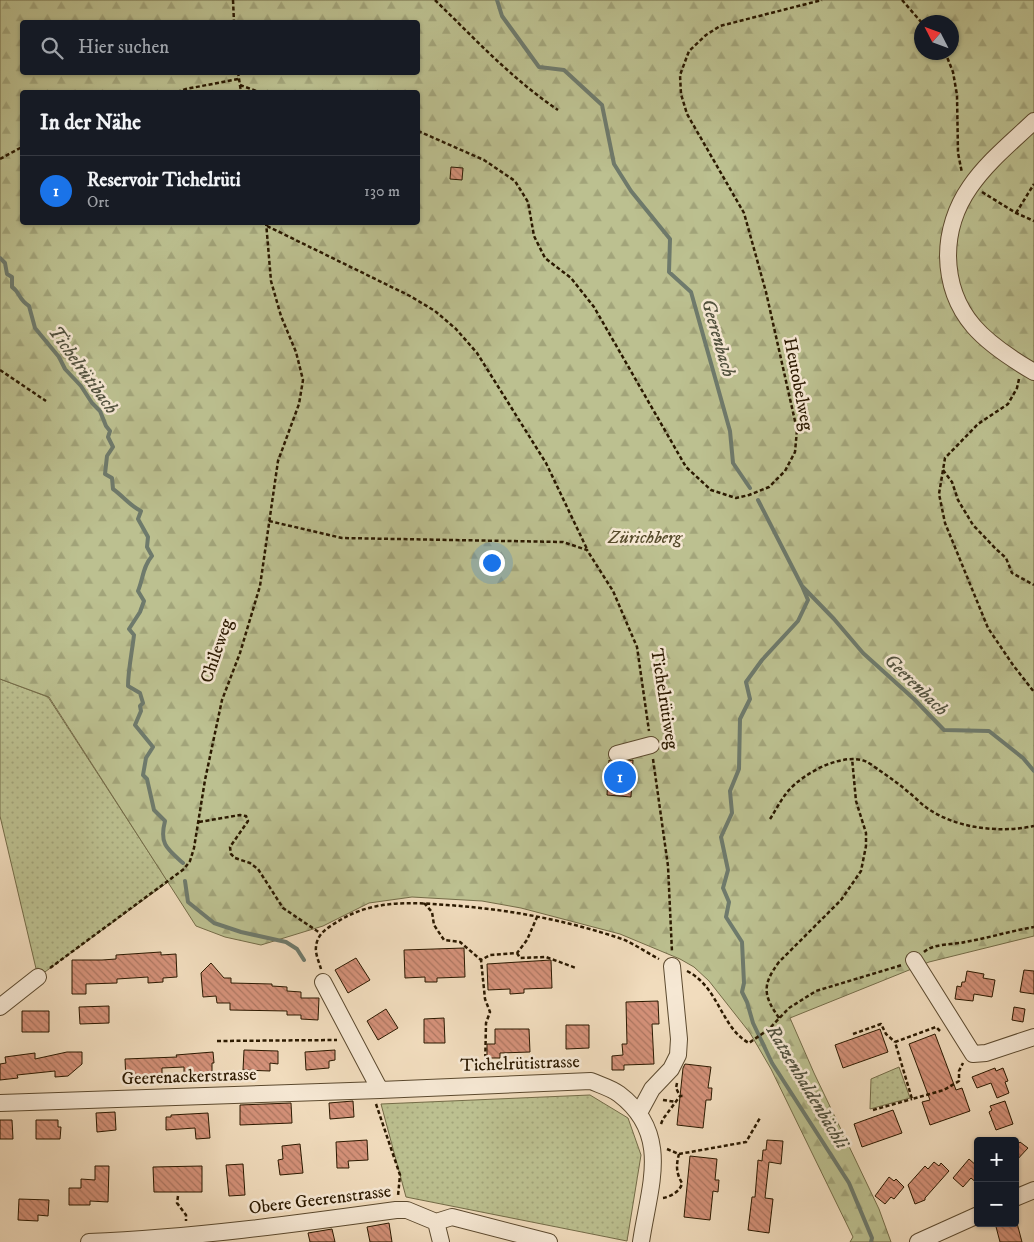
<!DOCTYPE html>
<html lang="de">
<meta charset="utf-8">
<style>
:root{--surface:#171b24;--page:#20242c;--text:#f1f3f6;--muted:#9ea1a6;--line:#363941;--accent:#1a73e8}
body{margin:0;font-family:"IM FELL DW Pica",serif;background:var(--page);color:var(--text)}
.controls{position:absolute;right:15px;bottom:15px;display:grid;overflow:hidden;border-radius:5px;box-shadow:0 1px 4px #0004}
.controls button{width:45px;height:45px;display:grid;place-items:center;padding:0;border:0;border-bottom:1px solid var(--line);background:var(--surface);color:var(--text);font:25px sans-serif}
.compass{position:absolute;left:914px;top:15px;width:45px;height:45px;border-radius:50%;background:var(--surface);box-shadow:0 1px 4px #0004;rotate:312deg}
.you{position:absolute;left:491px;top:562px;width:18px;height:18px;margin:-12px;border:4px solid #fff;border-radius:50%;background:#1a73e8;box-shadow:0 0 0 8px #1a73e833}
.badge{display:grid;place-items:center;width:32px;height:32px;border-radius:50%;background:var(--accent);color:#fff;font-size:16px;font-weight:700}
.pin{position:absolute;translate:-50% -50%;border:2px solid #fff;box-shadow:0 1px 5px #0006}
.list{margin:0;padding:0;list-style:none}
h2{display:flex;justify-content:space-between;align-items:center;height:65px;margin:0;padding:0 20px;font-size:21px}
h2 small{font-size:16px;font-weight:400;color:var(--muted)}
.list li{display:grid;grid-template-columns:32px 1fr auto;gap:15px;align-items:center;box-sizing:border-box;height:70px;padding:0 20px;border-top:1px solid var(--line)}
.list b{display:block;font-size:19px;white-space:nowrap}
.list p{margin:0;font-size:16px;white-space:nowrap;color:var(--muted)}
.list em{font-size:16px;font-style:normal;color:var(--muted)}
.icon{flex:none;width:28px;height:28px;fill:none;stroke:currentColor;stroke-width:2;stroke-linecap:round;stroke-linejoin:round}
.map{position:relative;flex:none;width:1034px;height:1242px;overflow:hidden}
.search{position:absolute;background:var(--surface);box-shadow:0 1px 4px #0004;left:20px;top:20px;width:400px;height:55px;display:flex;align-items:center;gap:12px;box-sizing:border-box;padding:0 18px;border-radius:5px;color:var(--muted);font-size:19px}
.panel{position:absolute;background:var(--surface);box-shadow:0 1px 4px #0004;left:20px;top:90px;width:400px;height:135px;border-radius:5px}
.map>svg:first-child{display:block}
.green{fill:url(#green-dots);stroke:#746c48}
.forest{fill:url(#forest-firs);stroke:#746c48;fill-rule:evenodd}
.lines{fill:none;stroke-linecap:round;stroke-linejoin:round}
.stream{stroke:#6e7a6c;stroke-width:4}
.building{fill:url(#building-back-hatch);stroke:#2b1900}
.minor-casing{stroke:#5c4a2f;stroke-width:18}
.path{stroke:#2b1900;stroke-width:2.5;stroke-dasharray:4 2.5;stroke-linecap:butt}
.minor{stroke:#f6e8d4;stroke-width:16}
.labels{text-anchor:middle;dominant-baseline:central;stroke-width:5;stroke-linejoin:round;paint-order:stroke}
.street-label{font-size:18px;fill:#2b1900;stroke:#f6e8d4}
.park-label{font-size:18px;font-style:italic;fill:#564b2b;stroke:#f6e8d4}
.water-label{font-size:19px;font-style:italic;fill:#52523f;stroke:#f6e8d4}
</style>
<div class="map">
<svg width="1034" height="1242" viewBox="0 0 1034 1242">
<defs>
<pattern id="green-dots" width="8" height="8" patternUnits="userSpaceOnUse" patternTransform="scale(1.25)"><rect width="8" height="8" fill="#bcc090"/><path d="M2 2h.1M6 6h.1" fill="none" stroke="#a2a47a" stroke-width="1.8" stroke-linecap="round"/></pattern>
<pattern id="forest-firs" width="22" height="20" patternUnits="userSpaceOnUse" patternTransform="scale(1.25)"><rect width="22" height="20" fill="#bcc090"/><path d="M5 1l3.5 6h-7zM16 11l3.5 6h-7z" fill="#a2a47a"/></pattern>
<pattern id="building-back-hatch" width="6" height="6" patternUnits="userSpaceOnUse" patternTransform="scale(1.25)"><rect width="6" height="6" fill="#d49179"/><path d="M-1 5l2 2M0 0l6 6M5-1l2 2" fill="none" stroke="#ac7661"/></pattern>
</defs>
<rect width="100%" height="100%" fill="#f1dcbd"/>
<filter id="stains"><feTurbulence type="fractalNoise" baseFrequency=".004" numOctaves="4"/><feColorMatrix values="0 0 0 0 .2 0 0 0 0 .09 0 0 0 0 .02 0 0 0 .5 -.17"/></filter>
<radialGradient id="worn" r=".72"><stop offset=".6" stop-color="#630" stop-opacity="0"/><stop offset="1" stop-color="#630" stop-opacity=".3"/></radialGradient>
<path class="green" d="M0,679L48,697L168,882L38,977L0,816Z
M899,1067L910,1098L870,1109L871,1079Z
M590,1095L628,1118L641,1155L627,1241L406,1197L381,1104Z"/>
<path class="forest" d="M0,0H1034V936L929,962L790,1018L814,1073L879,1209L891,1242H850L853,1237L771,1069L750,1033L709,981L694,967L680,959L620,934L521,908L482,901L412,897L369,903L323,926L261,945L225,937L196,926L49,697L0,679ZM22,22H418V72H22ZM922,22H952V52H922ZM22,92H418V222H22Z"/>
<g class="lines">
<path class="stream" d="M497,0L502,16L539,67L564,70L602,105L614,164L631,191L670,239L669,272L691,292L730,431L733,463L750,488
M0,258L5,263L7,274L12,277V287C20,292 18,299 29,306L35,328L59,357L65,369L81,386L92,403L100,411L106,426L110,431L108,437L113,447L107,456L105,474L112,478L113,489C123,496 130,506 141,511L138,519L148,537L147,547L152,556C143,566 143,579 138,591L144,601L140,612L129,629L134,635C132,652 128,671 128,686L140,693L143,703L140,706L141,711L135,725L153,747L146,758L143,775L147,779L154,810L165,821C159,844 167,849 183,863
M758,500L802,586L834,619L863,653L914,699L944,730L989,731L1023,758L1034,771
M802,586L808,600L798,621L762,660L746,682L750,699L740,719L739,769L730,791L732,813L721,837L728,870L723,888L729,902L726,917L742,942L744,983L742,992L747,1002L753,1023L772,1063L849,1183L872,1238L871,1242
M185,881L188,902L214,923L241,932L286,942L297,949L304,960"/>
</g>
<path class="building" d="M451,167L463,168L462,180L450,179Z
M609,760L615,764L633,760L631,797L607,795Z
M464,948L465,977L437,978V982H425V977L405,978L404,950Z
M161,952V955L176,954L177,977L163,978V982L148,983V977L117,979V983L86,984V994H72V960H102L116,959V955Z
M356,958L370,980L348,993L335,970Z
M551,960L552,988L524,989V993L510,994V989L488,990L487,964Z
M211,963L224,978H231V983L272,984V986L287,987V991L301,992V998H319L318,1020L301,1019V1015H287V1011L230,1010V1003H217L216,996L203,997L201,973Z
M1024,970L1034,971V994L1020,992Z
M967,971L984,974L983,978L995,980L992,997L974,994L973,1001L955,999L957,986L961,987L962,982H965Z
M658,1001L659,1024H652L654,1064L624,1065V1070H612V1056L623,1055L622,1044H627L626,1002Z
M109,1006V1023L80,1024L79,1007Z
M1014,1007L1025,1009L1023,1022L1012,1020Z
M386,1009L398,1028L378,1040L367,1021Z
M22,1011H49V1032H22Z
M444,1018L445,1043H424V1019Z
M566,1025H589V1048L566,1049Z
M495,1029H529L530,1052L500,1053V1058H487V1044H495Z
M880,1029L888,1052L843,1068L835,1045Z
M935,1034L956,1090L962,1088L970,1111L930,1125L922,1102L930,1100L909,1044Z
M244,1050L278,1051V1064L270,1063V1071L243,1070Z
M335,1050V1060L329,1061V1068L306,1070L305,1052Z
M67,1052H82V1064L68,1076L55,1077V1071L17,1075L18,1078L0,1080V1064L6,1063L5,1057L35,1053V1059Z
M213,1052L214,1063H212V1073L184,1075V1067L162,1068V1080L126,1081L125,1059L177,1057L176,1055Z
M685,1064L711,1067L708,1088H712L711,1100H706L703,1128L677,1125L683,1068Z
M995,1068L996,1071L1003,1068L1008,1081L1005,1082L1009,1093L997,1098L991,1083L977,1088L972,1077Z
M353,1101L354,1117L330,1119L329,1103Z
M1005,1101L1013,1124L996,1130L989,1112L992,1110L990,1106Z
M291,1103L292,1123L240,1125V1105Z
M893,1110L902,1133L862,1147L854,1124Z
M115,1112L116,1130L97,1132L96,1113Z
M208,1113L210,1138L196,1139L195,1128L166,1130V1117H171V1115Z
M0,1120H12L13,1139H0Z
M36,1120H58V1127H61L60,1139H36Z
M367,1140L368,1160L348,1161L349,1168H337L336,1142Z
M767,1140L783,1141L781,1164L769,1162L765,1198L773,1199L769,1233L748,1230L752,1197H755L758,1160L762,1161L763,1150H766Z
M1020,1142L1028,1148L1015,1162V1147Z
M300,1144L303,1173L280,1175L278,1160L283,1159L282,1146Z
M690,1156L717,1159L715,1180H719L718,1192L713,1191L710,1220L684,1217Z
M969,1159L978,1167V1184L971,1178L963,1187L953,1178Z
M934,1162L939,1166L941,1163L949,1171L925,1198V1200L915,1204L908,1185L925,1166L928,1169Z
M243,1164L245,1195L229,1196L226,1165Z
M95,1166H109L108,1202L90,1201V1205H69V1188H81V1179L95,1180Z
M202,1166V1192H154L153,1167Z
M889,1177L894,1181L896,1179L904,1187L894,1199L891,1197L885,1204L875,1196Z
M19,1199L49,1200L48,1216L38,1215V1221L18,1220Z
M389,1223L392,1242H370L367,1227Z
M995,1223H1017L1022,1242H1000Z
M332,1229L335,1242H310L308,1233Z"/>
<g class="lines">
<g class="minor-casing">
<path id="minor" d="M1034,121C1012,142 987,162 970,187C956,207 948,232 948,256C949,316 986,344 1034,372
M617,754L651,745
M914,960L973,1054L986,1053L1034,1037
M323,982L380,1090L591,1081C600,1085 611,1088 619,1094C672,1134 649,1187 641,1242
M0,1007L38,977
M0,1103L380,1090
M639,1113L652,1089L671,1069L678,1055L679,1039L672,966
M1015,1198L1034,1190
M436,1222L441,1242
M89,1242C192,1238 294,1224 396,1210H407L436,1222L452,1217L549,1242
M918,1242L978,1215"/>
</g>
<path class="path" d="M233,0L234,22
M435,0C474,38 512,79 558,110
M902,0L922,23
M945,52L953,72L957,95L958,153L962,173
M238,72L241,92
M240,85L259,92
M177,92L186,89L238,79
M418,131L484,160L515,181L528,202L534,236L545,258L571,278L594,307L686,467L711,490L736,498L749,495L769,487L785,471L795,452L797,430L766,292L744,213L687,114L681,94L680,75L689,51L706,35L720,26L822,0
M0,159L22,147
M982,192L1016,213L1034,221
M1016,213L1034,184
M267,226L410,296L435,311L456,329L477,353L546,463L587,549
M0,370L46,401
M1019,379L1017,388L1008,404L978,424L945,458L939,494L945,523L988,628L1013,665L1034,692
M943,470L952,482L958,500L973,525L996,549L1006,558L1012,573L1034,585
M269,521L342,538L563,542L587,550L613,591L637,647L649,731
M653,759L668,866L672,952
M770,819C776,810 781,799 789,790C804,773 844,751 867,762C871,764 876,768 879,770C889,777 898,783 907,791C914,796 920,803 927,808C957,829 1000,833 1034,826
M199,822L240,815L246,816L248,821L230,847L231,854L235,858L250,863L258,869L283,908L320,933
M424,903L432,912L434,925L444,940L460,942L481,960
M924,952C934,943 953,945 965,942C988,938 1011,931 1034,927
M517,953L520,958L546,957L576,968
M50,968L184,869L190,861L194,848L205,780L222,700L240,653L260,586L278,461L299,404L303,380L296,352L281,316L271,281L266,222
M321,969C319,962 315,953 316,947C317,934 327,928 337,922C371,900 409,902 447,905C507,909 566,920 622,939C635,944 647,953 659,959
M687,971C719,987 721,1028 749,1043L769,1029L789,1008L816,991L902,965
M779,1018C763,995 762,985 779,962L841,900L861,871L866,846V833L856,801L852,758
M940,1031L936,1027L895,1042L912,1099L944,1090L959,1081V1071L963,1063
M853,1034L881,1024L886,1034L895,1042
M217,1041L337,1040
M485,1071L486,1023L490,1012L485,999L481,960L490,955L517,953L527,940L537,917
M677,1083L676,1088L680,1096
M663,1100L676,1102
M376,1104L400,1175L398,1196
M873,1110L912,1099
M661,1124L663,1119L680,1096H685
M667,1149L679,1154L746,1142L760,1118
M178,1196L177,1203L186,1215V1221
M663,1198C670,1197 681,1191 682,1183C676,1173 676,1165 679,1154"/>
<use href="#minor" class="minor"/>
</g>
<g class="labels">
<g class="street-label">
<text transform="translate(798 384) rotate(79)">Heutobelweg</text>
<text transform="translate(217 651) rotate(-71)">Chileweg</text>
<text transform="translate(664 699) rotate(81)">Tichelrütiweg</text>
<text transform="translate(520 1064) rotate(-2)">Tichelrütistrasse</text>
<text transform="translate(189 1077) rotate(-2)">Geerenackerstrasse</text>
<text transform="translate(320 1200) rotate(-7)">Obere Geerenstrasse</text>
</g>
<g class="park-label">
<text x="645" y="538">Zürichberg</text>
</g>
<g class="water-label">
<text transform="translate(718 338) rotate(74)">Geerenbach</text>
<text transform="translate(83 370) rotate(54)">Tichelrütibach</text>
<text transform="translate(916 685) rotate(44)">Geerenbach</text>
<text transform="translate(807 1087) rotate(59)">Ratzenhaldenbächli</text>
</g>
</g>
<rect width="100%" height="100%" filter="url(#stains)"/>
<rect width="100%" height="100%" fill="url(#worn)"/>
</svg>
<div class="controls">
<button>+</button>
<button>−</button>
</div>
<svg class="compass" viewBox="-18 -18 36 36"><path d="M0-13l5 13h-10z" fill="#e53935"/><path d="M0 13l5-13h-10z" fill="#9ea1a6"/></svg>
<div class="you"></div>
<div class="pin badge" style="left:620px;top:777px">1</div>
<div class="search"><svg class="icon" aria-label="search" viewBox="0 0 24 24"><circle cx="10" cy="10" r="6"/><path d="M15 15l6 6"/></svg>Hier suchen</div>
<section class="panel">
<h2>In der Nähe<small></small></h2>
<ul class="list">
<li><span class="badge">1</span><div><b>Reservoir Tichelrüti</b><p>Ort</p></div><em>130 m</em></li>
</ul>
</section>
</div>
